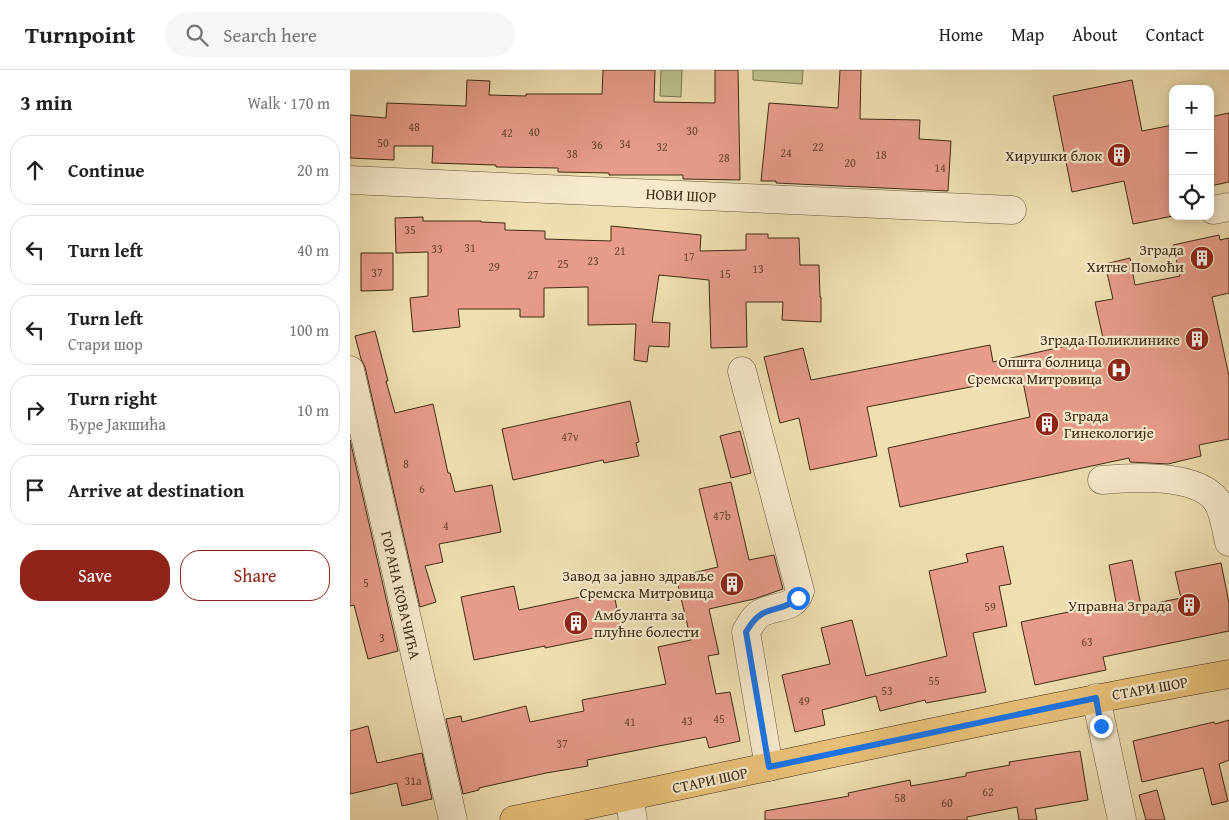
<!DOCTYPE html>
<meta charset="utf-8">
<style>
:root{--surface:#fff;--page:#f6f6f6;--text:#202124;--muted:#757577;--line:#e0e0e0;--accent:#8f2418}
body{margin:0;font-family:"Gentium Book Plus",serif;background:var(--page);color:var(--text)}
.controls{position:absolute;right:15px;top:15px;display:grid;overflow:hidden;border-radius:10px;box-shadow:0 2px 12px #0003}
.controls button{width:45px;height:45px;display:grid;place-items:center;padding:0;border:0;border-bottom:1px solid var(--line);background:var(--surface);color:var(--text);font:25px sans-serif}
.stop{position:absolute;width:15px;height:15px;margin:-11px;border:4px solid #1a73e8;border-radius:50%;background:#fff}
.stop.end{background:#1a73e8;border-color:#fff;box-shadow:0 1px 5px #0008}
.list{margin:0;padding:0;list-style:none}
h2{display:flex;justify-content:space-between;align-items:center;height:65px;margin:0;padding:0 20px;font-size:21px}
h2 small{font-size:16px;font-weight:400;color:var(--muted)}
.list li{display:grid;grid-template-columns:32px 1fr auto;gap:15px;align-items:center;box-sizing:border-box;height:70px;margin:0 10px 10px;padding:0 10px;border:1px solid var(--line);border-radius:20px}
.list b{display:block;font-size:19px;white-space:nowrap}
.list p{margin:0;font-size:16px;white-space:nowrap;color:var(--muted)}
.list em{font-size:16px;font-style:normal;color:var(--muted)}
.actions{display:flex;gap:10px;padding:15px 20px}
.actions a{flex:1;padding:11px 0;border:1px solid var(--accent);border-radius:20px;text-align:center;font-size:18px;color:var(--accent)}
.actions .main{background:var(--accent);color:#fff}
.icon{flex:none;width:28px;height:28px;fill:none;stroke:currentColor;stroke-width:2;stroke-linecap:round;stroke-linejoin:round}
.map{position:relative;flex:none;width:879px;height:750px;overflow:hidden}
header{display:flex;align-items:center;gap:30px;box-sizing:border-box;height:70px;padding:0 25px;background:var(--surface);border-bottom:1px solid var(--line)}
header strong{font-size:24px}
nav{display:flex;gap:28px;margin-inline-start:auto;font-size:18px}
.search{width:350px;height:45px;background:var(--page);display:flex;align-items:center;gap:12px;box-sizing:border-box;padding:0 18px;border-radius:28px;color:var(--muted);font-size:19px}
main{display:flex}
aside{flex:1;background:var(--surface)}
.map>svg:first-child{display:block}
.green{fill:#bbc18a;stroke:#7c7652}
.building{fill:#e79c89;stroke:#3e2a19}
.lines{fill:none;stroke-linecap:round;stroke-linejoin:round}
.minor-casing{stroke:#6a573f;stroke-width:29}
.major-casing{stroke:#3e2a19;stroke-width:29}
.minor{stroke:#f5eacc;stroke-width:28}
.major{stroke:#e8c078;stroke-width:28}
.route{stroke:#1a73e8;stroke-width:6}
.labels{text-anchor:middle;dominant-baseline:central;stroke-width:4.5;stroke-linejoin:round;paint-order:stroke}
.number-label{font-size:12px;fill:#684635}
.poi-label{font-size:15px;fill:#3e2a19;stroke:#f5eacc;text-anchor:end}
.street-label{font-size:15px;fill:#3e2a19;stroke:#f5eacc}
</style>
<header>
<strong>Turnpoint</strong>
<div class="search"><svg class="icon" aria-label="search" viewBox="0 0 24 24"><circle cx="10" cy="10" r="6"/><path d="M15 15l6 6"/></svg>Search here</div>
<nav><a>Home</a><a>Map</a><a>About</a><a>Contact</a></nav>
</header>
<main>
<aside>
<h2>3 min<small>Walk · 170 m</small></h2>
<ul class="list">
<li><svg class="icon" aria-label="ahead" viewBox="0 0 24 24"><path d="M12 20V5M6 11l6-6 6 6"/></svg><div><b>Continue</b></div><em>20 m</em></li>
<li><svg class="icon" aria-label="left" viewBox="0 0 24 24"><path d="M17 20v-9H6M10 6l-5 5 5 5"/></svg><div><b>Turn left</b></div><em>40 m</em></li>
<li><svg class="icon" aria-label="left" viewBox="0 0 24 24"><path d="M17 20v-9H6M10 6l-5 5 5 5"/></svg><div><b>Turn left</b><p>Стари шор</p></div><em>100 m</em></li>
<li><svg class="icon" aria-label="right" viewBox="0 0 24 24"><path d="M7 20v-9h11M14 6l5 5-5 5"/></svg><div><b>Turn right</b><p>Ђуре Јакшића</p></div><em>10 m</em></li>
<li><svg class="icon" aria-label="arrive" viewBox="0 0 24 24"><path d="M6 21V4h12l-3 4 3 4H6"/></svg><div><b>Arrive at destination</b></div></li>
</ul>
<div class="actions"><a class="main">Save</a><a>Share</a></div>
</aside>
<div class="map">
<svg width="879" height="750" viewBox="0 0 879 750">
<rect width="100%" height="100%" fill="#efdfb0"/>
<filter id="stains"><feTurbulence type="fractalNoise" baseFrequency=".004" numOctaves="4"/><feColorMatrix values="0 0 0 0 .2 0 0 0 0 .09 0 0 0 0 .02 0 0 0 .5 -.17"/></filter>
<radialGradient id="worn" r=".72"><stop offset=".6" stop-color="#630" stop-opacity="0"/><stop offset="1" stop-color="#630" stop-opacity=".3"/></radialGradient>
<path class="green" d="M311,0H332L331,27L310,26Z
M403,0H453L452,14L403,10Z"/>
<path class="building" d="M253,0H305L304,32L365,33V0H388L390,110L333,109V105H259V103L208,102V98L146,97V95L82,93L83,76H44V90L0,88V45L36,48L37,33L116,36L117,10L140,11L139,25L176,26V24H252Z
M490,0H511L510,49L570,50L569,69L601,71L598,121L426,113V111H411L419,33L488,38Z
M782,10L792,61L823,55V146L783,154L774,111L722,122L703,26Z
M879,43V112L860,116V47Z
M73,147V151H131V152L155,153V160L195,161V169L261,171V156L351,165L350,181L396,180V164H418V168H449L450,195H469L470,227H471V252L432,250L433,232H396L397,277L361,278L359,210L309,205L302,252L320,253L319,277L299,276L297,292L284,290L286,254L238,255V217L194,218V247H170V239H108L110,257L63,262L60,228L78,226V182L46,183L45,148Z
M869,165L870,170L879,168V223L862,227L879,306V369L849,375L851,386L818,394L780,392L779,388L550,437L538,378L680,347L672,307L517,337L527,386L460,400L449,348L430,353L414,287L453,278L461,310L640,275L643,292L753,268L745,232L763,229L755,194L780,188L785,215L830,206L823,175Z
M11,183H43V220L11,221Z
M25,261L38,311H36L45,343L83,334L98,403H100L105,422L142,415L151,462L89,474L93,492L75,496L86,532L70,537L15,297L11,289L5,266Z
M280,331L289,372L286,373L289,386L254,393L253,390L163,410L152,359Z
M390,361L401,403L381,408L370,366Z
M0,370L48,581L18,589L4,535L0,536Z
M381,412L399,490L424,485L433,519L404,529L359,539L369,584L358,586L366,624L380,622L390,671L359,678L356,667L314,675L237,690L238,696L196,703L129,718V720L113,724L96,649L111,646L112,652L176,636L180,652L234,641L232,630L316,614L308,577L341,570L326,507L368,497L349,419Z
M653,476L661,514L649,516L657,556L623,563L636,622L576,633L575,630L530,641L526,626L472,640L475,655L445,662L432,605L480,594L471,558L502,550L516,606L597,586L579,501L618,492L616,484Z
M782,490L791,536L831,528L825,502L871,493L879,533V561L753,587L756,600L685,615L671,552L766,532L759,495Z
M164,516L169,540L263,520L272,562L195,578V576L124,590L111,527Z
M879,650V690L869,694L878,731L862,735L853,698L792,712L783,671L864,652L865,654Z
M18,656L27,693L72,683L82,729L52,736L47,713L0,724V661Z
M730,681L738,730L685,739L687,750H669L667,737L617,747V750H415V741L499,726L498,723L560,710L561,716L616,706V703L660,695L659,692Z
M807,720L815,750H796L789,725Z"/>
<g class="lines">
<g class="minor-casing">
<path id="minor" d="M0,110L662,140
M863,140L879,137
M0,300L103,750
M392,301L450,521C445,540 425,535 411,543C404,547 400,555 396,562L419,697
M752,410C783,407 847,403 867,431C874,442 876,460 879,472
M746,628L772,750
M279,727L283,750"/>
</g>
<g class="major-casing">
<path id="major" d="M164,750C402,702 639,647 879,604"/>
</g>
<use href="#minor" class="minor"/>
<use href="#major" class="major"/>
</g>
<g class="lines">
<path class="route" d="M448,528C427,546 414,531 396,562L419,697L746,628L751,656"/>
</g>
<defs>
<g id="building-disc" transform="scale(1.25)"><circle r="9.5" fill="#8f2418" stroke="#f5eacc"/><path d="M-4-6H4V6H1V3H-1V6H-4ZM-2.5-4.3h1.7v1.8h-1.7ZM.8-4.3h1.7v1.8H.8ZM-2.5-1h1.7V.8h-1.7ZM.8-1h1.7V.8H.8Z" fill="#fff"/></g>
<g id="hospital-disc" transform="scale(1.25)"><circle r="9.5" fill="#8f2418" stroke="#f5eacc"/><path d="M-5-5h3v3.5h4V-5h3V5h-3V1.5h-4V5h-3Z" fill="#fff"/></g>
</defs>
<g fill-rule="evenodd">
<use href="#building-disc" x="769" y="85"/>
<use href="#building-disc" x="852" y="188"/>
<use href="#building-disc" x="847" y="269"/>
<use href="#hospital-disc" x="769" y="300"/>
<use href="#building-disc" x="697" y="354"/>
<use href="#building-disc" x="382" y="514"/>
<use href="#building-disc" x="839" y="535"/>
<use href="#building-disc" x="226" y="553"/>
</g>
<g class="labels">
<g class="number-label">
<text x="64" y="56">48</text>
<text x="342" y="60">30</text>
<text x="184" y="61">40</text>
<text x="157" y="62">42</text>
<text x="33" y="72">50</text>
<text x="275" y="73">34</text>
<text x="247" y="74">36</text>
<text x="312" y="76">32</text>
<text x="468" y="76">22</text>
<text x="436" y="82">24</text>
<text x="222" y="83">38</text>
<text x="531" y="84">18</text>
<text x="374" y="87">28</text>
<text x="500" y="92">20</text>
<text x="590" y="97">14</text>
<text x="60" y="159">35</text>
<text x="120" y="177">31</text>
<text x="87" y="178">33</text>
<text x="270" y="180">21</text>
<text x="339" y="186">17</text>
<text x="243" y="190">23</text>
<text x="213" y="193">25</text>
<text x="144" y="196">29</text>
<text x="408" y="198">13</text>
<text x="27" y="202">37</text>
<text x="375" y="203">15</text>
<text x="183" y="204">27</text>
<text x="220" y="366">47v</text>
<text x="56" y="393">8</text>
<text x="72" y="418">6</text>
<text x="372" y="445">47b</text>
<text x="96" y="455">4</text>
<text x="16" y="512">5</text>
<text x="640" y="536">59</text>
<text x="32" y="567">3</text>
<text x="737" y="571">63</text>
<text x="584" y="610">55</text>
<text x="537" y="620">53</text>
<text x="454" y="630">49</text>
<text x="369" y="648">45</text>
<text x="337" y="650">43</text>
<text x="280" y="651">41</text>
<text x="212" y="673">37</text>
<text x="63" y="710">31a</text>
<text x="638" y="721">62</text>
<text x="550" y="727">58</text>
<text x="597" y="732">60</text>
</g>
<g class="poi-label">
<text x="752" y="85">Хирушки блок</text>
<text x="834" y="179">Зграда<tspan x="834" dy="17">Хитне Помоћи</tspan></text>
<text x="830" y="269">Зграда Поликлинике</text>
<text x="752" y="291">Општа болница<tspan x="752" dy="17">Сремска Митровица</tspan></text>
<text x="714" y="345" text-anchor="start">Зграда<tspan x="714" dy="17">Гинекологије</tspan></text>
<text x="364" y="505">Завод за јавно здравље<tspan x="364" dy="17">Сремска Митровица</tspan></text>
<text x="822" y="535">Управна Зграда</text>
<text x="244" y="544" text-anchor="start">Амбуланта за<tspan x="244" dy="17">плућне болести</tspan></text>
</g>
<g class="street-label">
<text transform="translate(331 125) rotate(3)">НОВИ ШОР</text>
<text transform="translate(51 525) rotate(77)">ГОРАНА КОВАЧИЋА</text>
<text transform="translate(800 618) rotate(-10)">СТАРИ ШОР</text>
<text transform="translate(360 710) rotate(-12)">СТАРИ ШОР</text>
</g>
</g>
<rect width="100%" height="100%" filter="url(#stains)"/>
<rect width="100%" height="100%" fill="url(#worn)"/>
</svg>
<div class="controls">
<button>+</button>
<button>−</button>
<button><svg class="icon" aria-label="locate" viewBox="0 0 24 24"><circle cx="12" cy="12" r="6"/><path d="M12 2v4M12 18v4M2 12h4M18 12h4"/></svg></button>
</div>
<div class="stop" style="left:448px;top:528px"></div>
<div class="stop end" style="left:751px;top:656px"></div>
</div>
</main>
